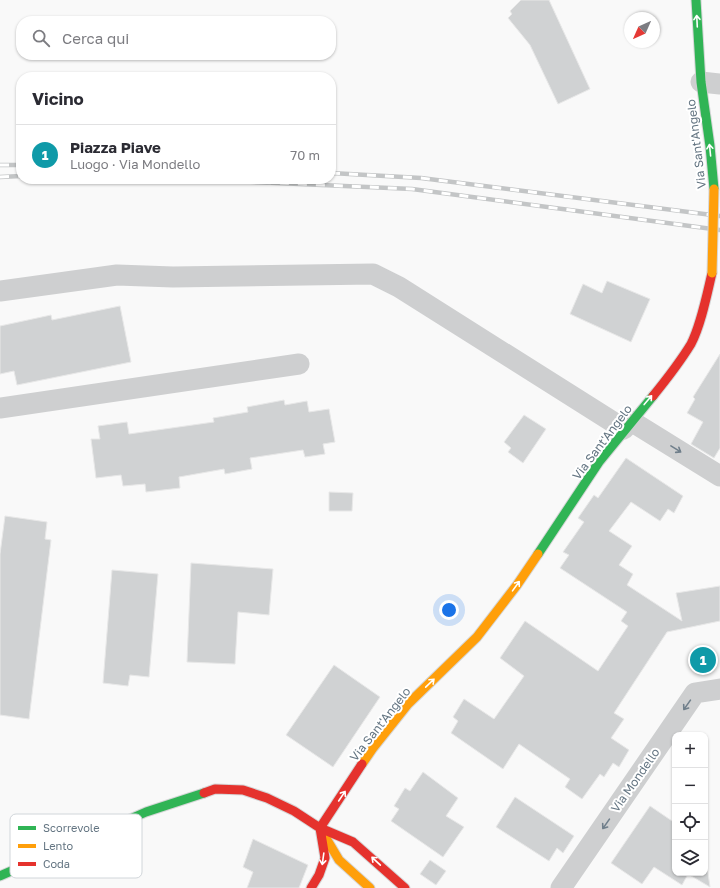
<!DOCTYPE html>
<html lang="it">
<meta charset="utf-8">
<style>
:root{--surface:#fff;--page:#f2f2f3;--text:#2b2b33;--muted:#7c7c81;--line:#e1e1e2;--accent:#5c6169}
body{margin:0;font-family:"Golos Text",sans-serif;background:var(--page);color:var(--text)}
.controls{position:absolute;right:12px;bottom:12px;display:grid;overflow:hidden;border-radius:8px;box-shadow:0 1px 3px #0004}
.controls button{width:36px;height:36px;display:grid;place-items:center;padding:0;border:0;border-bottom:1px solid var(--line);background:var(--surface);color:var(--text);font:20px sans-serif}
.compass{position:absolute;left:624px;top:12px;width:36px;height:36px;border-radius:50%;background:var(--surface);box-shadow:0 1px 3px #0004;rotate:225deg}
.you{position:absolute;left:449px;top:610px;width:14px;height:14px;margin:-10px;border:3px solid #fff;border-radius:50%;background:#1a73e8;box-shadow:0 0 0 6px #1a73e833}
.badge{display:grid;place-items:center;width:26px;height:26px;border-radius:50%;background:var(--accent);color:#fff;font-size:13px;font-weight:700}
.pin{position:absolute;translate:-50% -50%;border:2px solid #fff;box-shadow:0 1px 4px #0006}
.list{margin:0;padding:0;list-style:none}
h2{display:flex;justify-content:space-between;align-items:center;height:52px;margin:0;padding:0 16px;font-size:17px}
h2 small{font-size:13px;font-weight:400;color:var(--muted)}
.list li{display:grid;grid-template-columns:26px 1fr auto;gap:12px;align-items:center;box-sizing:border-box;height:60px;padding:0 16px;border-top:1px solid var(--line)}
.list b{display:block;font-size:15px;white-space:nowrap}
.list p{margin:0;font-size:13px;white-space:nowrap;color:var(--muted)}
.list em{font-size:13px;font-style:normal;color:var(--muted)}
.icon{flex:none;width:22px;height:22px;fill:none;stroke:currentColor;stroke-width:2;stroke-linecap:round;stroke-linejoin:round}
.map{position:relative;flex:none;width:720px;height:888px;overflow:hidden}
.search{position:absolute;background:var(--surface);box-shadow:0 1px 3px #0004;left:16px;top:16px;width:320px;height:44px;display:flex;align-items:center;gap:10px;box-sizing:border-box;padding:0 14px;border-radius:16px;color:var(--muted);font-size:15px}
.panel{position:absolute;background:var(--surface);box-shadow:0 1px 3px #0004;left:16px;top:72px;width:320px;height:112px;border-radius:16px}
.map>svg:first-child{display:block}
.building{fill:#d0d2d3;stroke:#e8e8e8}
.lines{fill:none;stroke-linecap:round;stroke-linejoin:round}
.fast-casing{stroke:#d5d6d7;stroke-width:11}
.slow-casing{stroke:#d5d6d7;stroke-width:11}
.jam-casing{stroke:#d5d6d7;stroke-width:11}
.street{stroke:#cecfd0;stroke-width:21}
.fast{stroke:#30b455;stroke-width:9}
.slow{stroke:#ff9f0a;stroke-width:9}
.jam{stroke:#e5322d;stroke-width:9}
.rail-casing{stroke:#c3c5c6;stroke-width:4.5}
.rail{stroke:#fff;stroke-width:3;stroke-dasharray:9;stroke-linecap:butt}
.slow-bridge-casing{stroke:#d5d6d7;stroke-width:11;stroke-linecap:butt}
.slow-bridge{stroke:#ff9f0a;stroke-width:9}
.oneway{stroke:#fff}
.oneway2{stroke:#707f8b}
.labels{text-anchor:middle;dominant-baseline:central;stroke-width:4;stroke-linejoin:round;paint-order:stroke}
.street-label{font-size:12px;fill:#657683;stroke:#fff}
.key{fill:#fff;stroke:#d1d6da;stroke-width:1}
.key-label{font-size:11px;fill:#657683}
</style>
<div class="map">
<svg width="720" height="888" viewBox="0 0 720 888">
<rect width="100%" height="100%" fill="#f9f9f9"/>
<path class="building" d="M521,0H549L590,89L558,104L530,45L508,18L512,14L510,11Z
M607,281L650,299L631,342L570,314L583,284L602,293Z
M120,306L131,362L17,385L14,371L0,374V326L51,315L52,320Z
M720,354V448L714,458L691,444L703,422L687,413L695,399L693,397Z
M284,400L285,405L307,401L309,412L329,409L335,442L323,444L325,454L305,457L303,450L250,458L252,469L225,474L224,469L179,477L180,488L146,492L145,484L123,486L121,475L96,478L91,439H100L98,426L127,422L129,434L214,422L213,418L248,412L247,407Z
M524,415L546,429L523,463L508,452L511,448L504,442Z
M626,458L683,496L674,513L668,509L660,521L631,502L609,531L632,546L619,565L633,574L627,585L682,621L676,593L720,586V621L667,632L614,713L624,719L611,738L629,750L619,767L613,763L604,777L600,774L582,799L565,787L570,779L519,744L503,769L451,733L458,721L453,717L464,699L494,719L524,676L500,658L525,621L598,671L628,626L621,621L627,612L560,568L569,555L563,552L584,522L578,518L594,495L598,498Z
M329,492L353,493L352,511H329Z
M5,516L47,522L45,539L51,540L29,719L0,715V554Z
M191,563L273,569L269,615L238,612L235,664L187,662Z
M112,570L158,574L149,677L130,675L128,686L103,683Z
M334,665L380,697L333,767L286,735Z
M423,772L458,798L446,816L464,827L443,857L391,821L399,809L394,806L405,788L410,791Z
M515,797L574,836L563,853L557,848L549,861L496,827Z
M650,806L675,823V873H705V852L710,887L688,874L682,885L654,867L642,884L611,863Z
M253,839L308,865L299,888H247L253,872L243,867Z
M430,860L446,871L436,885L420,874Z"/>
<g class="lines">
<g class="fast-casing">
<path id="fast" d="M696,0L701,82L710,146L714,189
M538,554L599,462L653,396
M0,876L146,812L204,793"/>
</g>
<g class="slow-casing">
<path id="slow" d="M362,764L373,748L408,704L477,637L517,585L538,554
M320,828L339,860L370,888"/>
</g>
<g class="jam-casing">
<path id="jam" d="M653,396C666,380 680,362 691,344C701,325 707,294 712,273
M204,793L215,789L243,790L267,798L294,811L320,828L353,842L405,888
M311,888L319,875L325,858L320,828L362,764"/>
</g>
<path class="street" d="M701,82L720,84
M0,291L117,275L173,277L373,274L399,287L624,429
M0,408L299,364
M631,421L720,476
M561,888L695,693L720,689"/>
<use href="#fast" class="fast"/>
<use href="#slow" class="slow"/>
<use href="#jam" class="jam"/>
<g class="rail-casing">
<path id="rail" d="M0,165H21
M331,173L421,178L720,216
M0,177L21,176
M190,179L412,189L720,230"/>
</g>
<use href="#rail" class="rail"/>
<g class="slow-bridge-casing">
<path id="slow-bridge" d="M712,273L714,189"/>
</g>
<use href="#slow-bridge" class="slow-bridge"/>
</g>
<defs><path id="oneway-shaft" d="M-6 0H5M1.5-3L5.5 0L1.5 3" fill="none" stroke-width="1.6" stroke-linecap="round" stroke-linejoin="round"/></defs>
<g class="oneway">
<use href="#oneway-shaft" transform="translate(697 21) rotate(-93)"/>
<use href="#oneway-shaft" transform="translate(710 150) rotate(-96)"/>
<use href="#oneway-shaft" transform="translate(648 400) rotate(-50)"/>
<use href="#oneway-shaft" transform="translate(516 586) rotate(-54)"/>
<use href="#oneway-shaft" transform="translate(430 683) rotate(-44)"/>
<use href="#oneway-shaft" transform="translate(342 796) rotate(-56)"/>
<use href="#oneway-shaft" transform="translate(323 859) rotate(98)"/>
<use href="#oneway-shaft" transform="translate(376 861) rotate(-137)"/>
</g>
<g class="oneway2">
<use href="#oneway-shaft" transform="translate(676 449) rotate(32)"/>
<use href="#oneway-shaft" transform="translate(687 705) rotate(125)"/>
<use href="#oneway-shaft" transform="translate(606 824) rotate(125)"/>
</g>
<g class="labels">
<g class="street-label">
<text transform="translate(696 144) rotate(-97)">Via Sant'Angelo</text>
<text transform="translate(602 442) rotate(-53)">Via Sant'Angelo</text>
<text transform="translate(380 724) rotate(-52)">Via Sant'Angelo</text>
<text transform="translate(635 780) rotate(-55)">Via Mondello</text>
</g>
</g>
<rect x="10" y="814" width="132" height="64" rx="6" class="key"/>
<rect x="18" y="826" width="18" height="4" fill="#30b455"/>
<rect x="18" y="844" width="18" height="4" fill="#ff9f0a"/>
<rect x="18" y="862" width="18" height="4" fill="#e5322d"/>
<g class="key-label">
<text x="43" y="832">Scorrevole</text>
<text x="43" y="850">Lento</text>
<text x="43" y="868">Coda</text>
</g>
</svg>
<div class="controls">
<button>+</button>
<button>−</button>
<button><svg class="icon" aria-label="locate" viewBox="0 0 24 24"><circle cx="12" cy="12" r="6"/><path d="M12 2v4M12 18v4M2 12h4M18 12h4"/></svg></button>
<button><svg class="icon" aria-label="layers" viewBox="0 0 24 24"><path d="M12 4l9 5-9 5-9-5zM3 14l9 5 9-5"/></svg></button>
</div>
<svg class="compass" viewBox="-18 -18 36 36"><path d="M0-13l5 13h-10z" fill="#e53935"/><path d="M0 13l5-13h-10z" fill="#7c7c81"/></svg>
<div class="you"></div>
<div class="pin badge" style="left:703px;top:660px;background:#0f9aa8">1</div>
<div class="search"><svg class="icon" aria-label="search" viewBox="0 0 24 24"><circle cx="10" cy="10" r="6"/><path d="M15 15l6 6"/></svg>Cerca qui</div>
<section class="panel">
<h2>Vicino<small></small></h2>
<ul class="list">
<li><span class="badge" style="background:#0f9aa8">1</span><div><b>Piazza Piave</b><p>Luogo · Via Mondello</p></div><em>70 m</em></li>
</ul>
</section>
</div>
